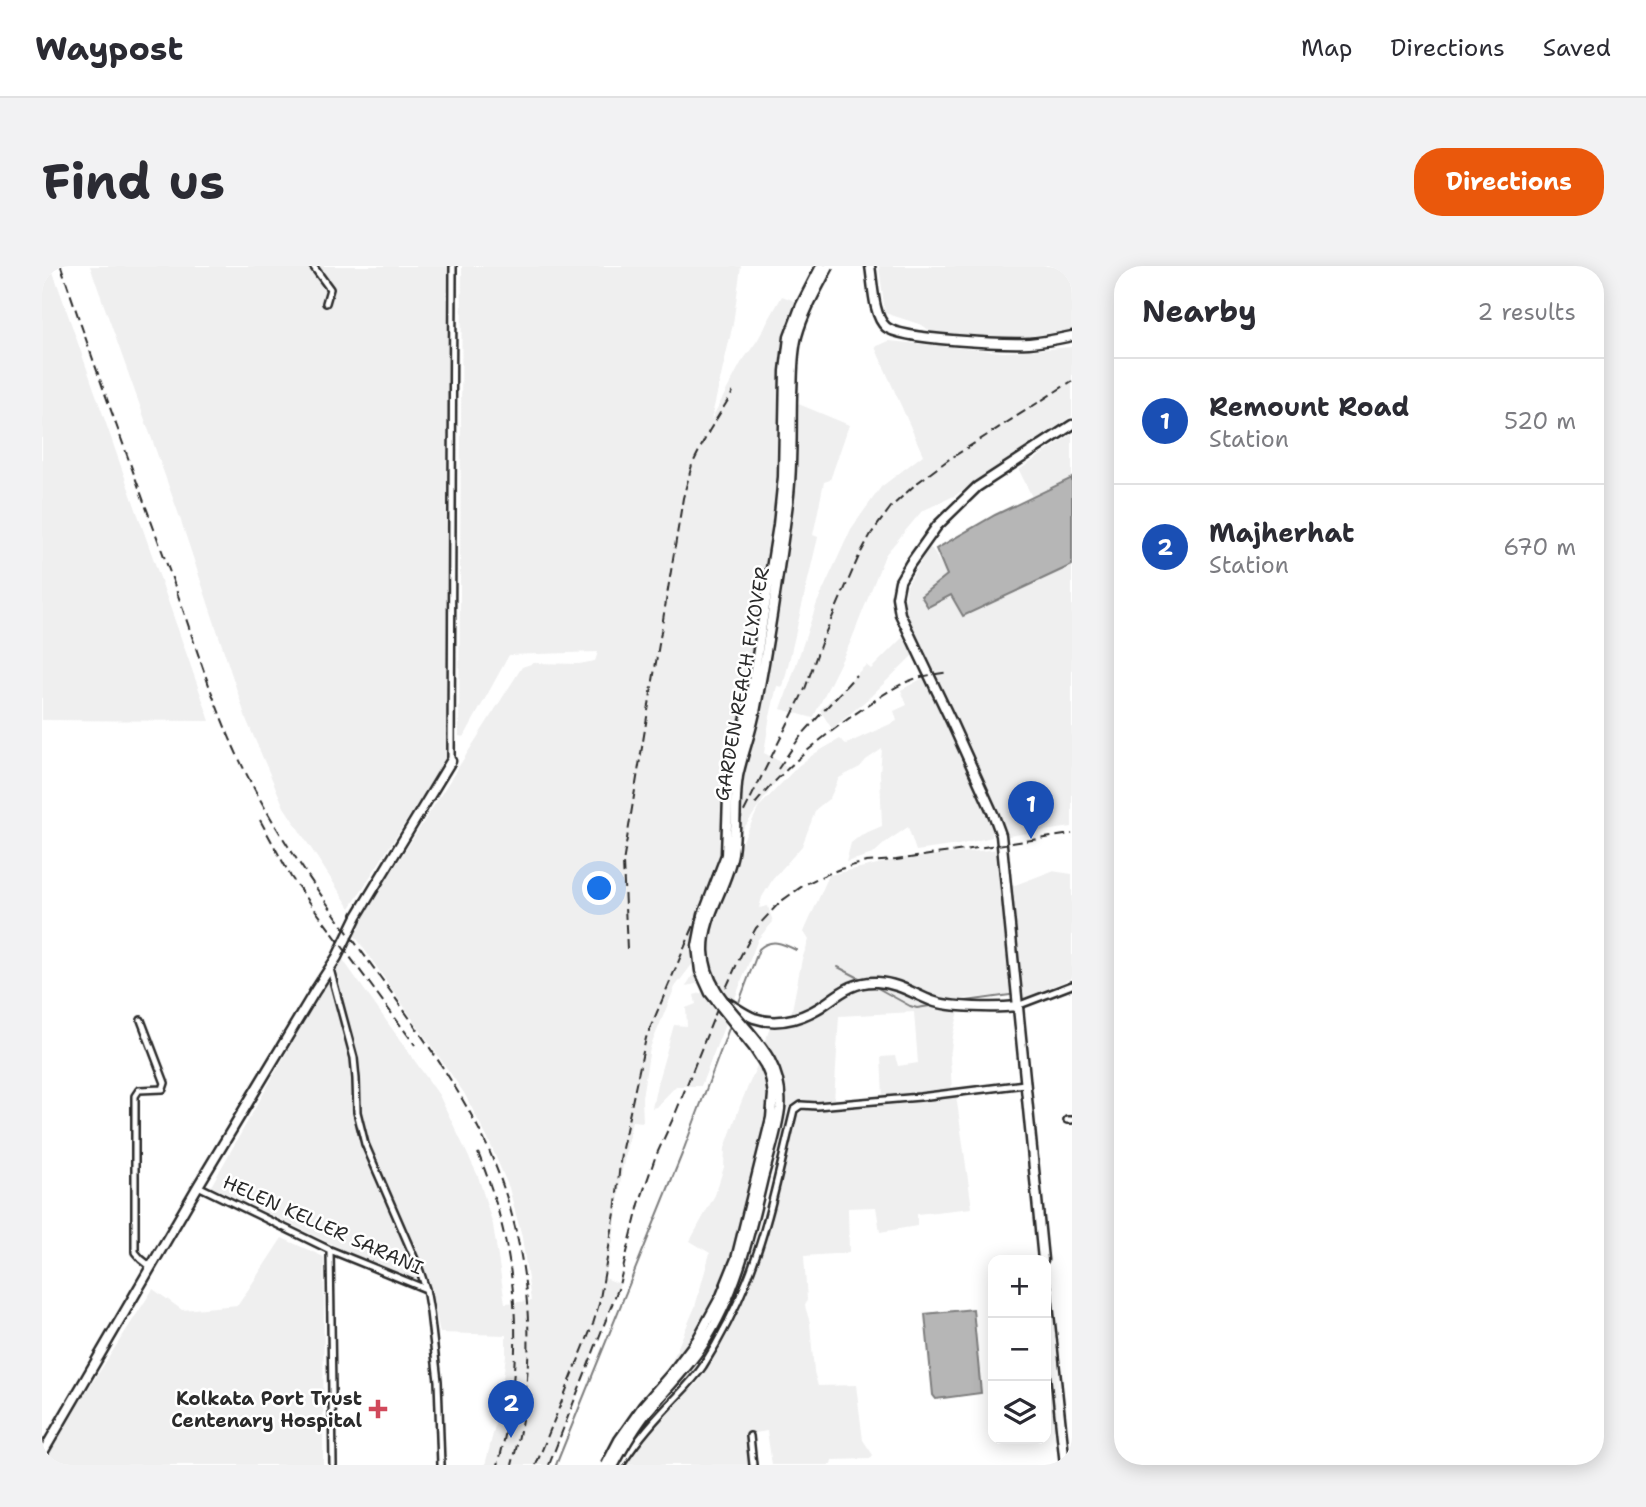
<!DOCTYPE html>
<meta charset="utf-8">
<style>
:root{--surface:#fff;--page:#f2f2f3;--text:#2b2b33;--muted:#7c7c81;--line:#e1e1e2;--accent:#ea580c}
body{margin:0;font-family:"Shantell Sans",sans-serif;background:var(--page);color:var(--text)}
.controls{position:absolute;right:21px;bottom:21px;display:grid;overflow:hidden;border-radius:14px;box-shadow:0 4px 18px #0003}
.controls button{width:63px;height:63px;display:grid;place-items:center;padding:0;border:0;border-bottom:2px solid var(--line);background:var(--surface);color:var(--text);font:35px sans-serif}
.you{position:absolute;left:558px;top:623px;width:24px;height:24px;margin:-18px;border:5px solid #fff;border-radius:50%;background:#1a73e8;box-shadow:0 0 0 10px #1a73e833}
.badge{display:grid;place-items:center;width:46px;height:46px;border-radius:50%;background:var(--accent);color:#fff;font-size:23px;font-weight:700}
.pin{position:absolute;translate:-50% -58px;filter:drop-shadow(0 2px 4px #0008)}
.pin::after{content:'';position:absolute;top:37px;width:24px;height:21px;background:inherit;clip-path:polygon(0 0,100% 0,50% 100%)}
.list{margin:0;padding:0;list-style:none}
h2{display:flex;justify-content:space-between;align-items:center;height:91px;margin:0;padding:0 28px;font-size:30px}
h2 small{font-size:23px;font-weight:400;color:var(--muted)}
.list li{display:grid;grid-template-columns:46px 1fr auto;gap:21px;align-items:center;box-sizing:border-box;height:126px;padding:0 28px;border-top:2px solid var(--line)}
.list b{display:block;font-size:26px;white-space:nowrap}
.list p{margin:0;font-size:23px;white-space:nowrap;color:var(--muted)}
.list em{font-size:23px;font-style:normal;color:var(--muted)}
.icon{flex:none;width:38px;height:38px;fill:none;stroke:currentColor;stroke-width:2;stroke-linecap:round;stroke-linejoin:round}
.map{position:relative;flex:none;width:1030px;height:1199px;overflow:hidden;border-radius:28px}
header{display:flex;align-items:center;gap:42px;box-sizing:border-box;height:98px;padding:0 35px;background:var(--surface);border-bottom:2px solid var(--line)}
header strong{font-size:33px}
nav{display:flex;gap:38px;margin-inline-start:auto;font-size:24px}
.intro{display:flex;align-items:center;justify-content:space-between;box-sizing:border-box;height:168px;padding:0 42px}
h1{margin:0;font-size:49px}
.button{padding:18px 32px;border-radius:28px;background:var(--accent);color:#fff;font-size:24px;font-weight:700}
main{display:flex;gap:42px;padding:0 42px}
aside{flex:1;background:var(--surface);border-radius:28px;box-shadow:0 4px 18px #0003}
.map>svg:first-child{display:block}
.built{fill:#efefef}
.water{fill:#b6b6b6;stroke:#7e7e7e;stroke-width:2}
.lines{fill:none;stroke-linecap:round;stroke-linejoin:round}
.stream{stroke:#7e7e7e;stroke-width:2}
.street-casing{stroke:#2b2b2b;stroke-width:10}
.secondary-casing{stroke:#2b2b2b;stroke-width:13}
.street{stroke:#fff;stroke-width:5}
.secondary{stroke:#fff;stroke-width:8}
.rail{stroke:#2b2b2b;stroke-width:2;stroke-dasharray:10 5;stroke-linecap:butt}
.secondary-bridge-casing{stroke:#2b2b2b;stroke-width:13;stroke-linecap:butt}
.secondary-bridge{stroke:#fff;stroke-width:8}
.poi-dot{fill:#d1495b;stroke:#fff;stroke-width:2.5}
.labels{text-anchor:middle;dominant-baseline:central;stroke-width:5;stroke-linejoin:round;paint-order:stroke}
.street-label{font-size:19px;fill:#2b2b2b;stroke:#fff}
.poi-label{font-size:19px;font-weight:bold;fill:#2b2b2b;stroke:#fff;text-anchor:end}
</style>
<header>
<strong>Waypost</strong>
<nav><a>Map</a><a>Directions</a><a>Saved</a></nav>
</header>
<div class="intro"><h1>Find us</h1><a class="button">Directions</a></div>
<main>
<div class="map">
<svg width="1030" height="1199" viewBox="0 0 1030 1199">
<rect width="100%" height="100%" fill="#fff"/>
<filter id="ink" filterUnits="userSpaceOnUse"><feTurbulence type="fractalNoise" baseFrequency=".0143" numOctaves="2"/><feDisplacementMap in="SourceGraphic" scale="14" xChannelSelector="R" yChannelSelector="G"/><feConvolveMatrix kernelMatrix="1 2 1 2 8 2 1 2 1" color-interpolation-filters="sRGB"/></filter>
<g filter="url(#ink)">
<path class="built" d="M0,0H9L168,455L0,454Z
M48,0H407L404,493L308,642L242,541L205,455L137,249Z
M420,0H699L691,58L669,154L699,97L715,75L740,30L758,37L747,134L807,159L788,214L782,216L771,269L776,271L741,421L735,420L727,455L722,487L737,495L744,501L693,575L679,603L664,680L633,721L608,782L600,831L601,856L590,855L580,905L571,975L563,1012L578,1018L507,1199H443L452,1164L459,1128L464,1089V1069L398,1067L386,1011L371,1017L169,920L299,691L397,829L436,910L451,959L463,1037L489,1035L480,971L467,922L447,875L422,827L311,667L480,401L492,397L537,398L553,395L556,386L467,389L422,471L417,470Z
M837,0H1030V64L965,73L895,70L880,59L843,47Z
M847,75L962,86L1030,81V150L914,229L880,245L843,289L809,375L771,452L739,443L775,337L809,263L839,221L881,189L833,81Z
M1030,168V212L990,231L977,204Z
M887,282L890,283L905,309L879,331L909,328L922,350L1030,299V561L966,570L922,470L862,342L865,319Z
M861,371L871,389L828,431L790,463L778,444L824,399L829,403Z
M883,411L950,561V571L916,579L874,585L866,561L844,576L831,588L804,596L809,577L819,569L840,560L838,507L840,483L824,494L818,501L797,512L788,532L774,543L760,580L731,613L720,631L717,642L726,640L731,656L716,673L659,820H634L614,841L610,842L615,818L632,759L645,760L644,742L654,738L652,729L669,724L668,715L644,720L667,682L660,651L691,581L697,583L717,541L756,500L772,488L798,473L804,478L855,455L852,445L865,439L859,424Z
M958,583L971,728L920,733L911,769L908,791L910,825L841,831L839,791L853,790L856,800L876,797L872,746L797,750L792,836H758L750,839L739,847L714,955L694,1024L673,1073L656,1102L635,1127L625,1113L627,1102L653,1041L668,987L648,975L673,929L682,901L683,882L699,837L716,797L729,758L749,749L760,693L767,674L762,666L787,609L862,592Z
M1010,605L1030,608V712L980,733L968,621Z
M914,829L930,942L875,948V960L838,966L834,941L806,942L807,987L762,990L765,1034L763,1040L768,1057L772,1106L776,1120L814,1119L821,1174L831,1189L828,1193L790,1194L789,1199H730L725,1165L707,1168L709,1199H579L602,1167L656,1117L678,1074L732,947L750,864L756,849L764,842L800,841Z
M240,972L282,991L281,1199H1L28,1151L111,1023L140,1044L196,1039Z"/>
<path class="water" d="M1030,212V299L921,350L909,329L886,341L879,330L905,309L894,283L953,249Z
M931,1043L939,1127L894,1133L891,1129L883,1048Z"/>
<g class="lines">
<path class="stream" d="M796,701L821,714
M832,720L868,740L875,742L894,739
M917,736L968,729
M696,739L717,683C729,672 740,677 754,684
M514,1199L640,888L689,757"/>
<g class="street-casing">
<path id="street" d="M271,0L288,23L284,37
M409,495L411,0
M288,703L312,792L314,813L315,846L323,878L378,1005L384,1023
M975,740L1030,719
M99,754L123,817L121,823L97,824L93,830V986L99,993L109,1001
M1025,854H1030
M156,920L288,984L384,1023L388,1046L396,1115L399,1199
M288,984L291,1199
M708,1170L711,1199
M579,1199C592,1178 609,1158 626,1140C638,1127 651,1115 661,1100C678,1073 693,1044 705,1014C727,960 738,900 752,844L759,839L775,840L878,831L983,818"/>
</g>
<g class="secondary-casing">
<path id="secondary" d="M828,0C831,17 831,50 844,61C859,74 965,78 987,77C1002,76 1016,73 1030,70
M684,736C693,741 702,748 712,752C738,761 766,751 787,735C802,724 815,715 835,716C856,717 872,728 890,735C908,742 956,742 975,740
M1001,994L959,569L952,550L909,455L858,348L855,331L858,315L868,298L895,260L935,221L1030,159
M1004,1020L1023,1199
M0,1188L156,920L273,725L295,691L315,650L409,495"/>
</g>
<use href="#street" class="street"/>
<use href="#secondary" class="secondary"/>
<path class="rail" d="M19,0C53,102 90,203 127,304C152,372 171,442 204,507C267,631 365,732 432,854C488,957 501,1086 470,1199
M736,503L758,471L814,409
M713,538C744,500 782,469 823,441C839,430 856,418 875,412C885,409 896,408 907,406
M218,554L249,611L373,779
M585,683L581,597L641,232L650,199L667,165L691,126
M436,887C478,987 484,1095 456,1199
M494,1199L551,1058L557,1038L573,947L579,887L604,772L655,652L672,606L763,423L779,377L817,290L829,268L849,241L875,217L906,194L1030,115
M507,1199L576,1023L597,938L613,892L634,846L680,731L699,689L714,662L738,636L762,619L776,612L798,603L824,596L854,594L1030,568"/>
<g class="secondary-bridge-casing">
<path id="secondary-bridge" d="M564,1199L577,1174L601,1140L629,1108L655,1074L679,1030L694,993L729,852L731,828L728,811L723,799L712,782L668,727L658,705L655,680L661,649L684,589L686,530L689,506L707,440L736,259L741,211L743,105L747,71L759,39L779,0
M572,1199C582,1180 593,1161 606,1145C624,1123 644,1104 660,1080C694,1029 707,971 721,912C727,890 735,866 738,843C745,771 664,749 662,685C661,650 685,621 691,587C695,561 692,535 696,510C701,486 710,465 714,441C727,374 737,305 746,237C751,201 749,164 750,128C751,109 750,89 755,70C762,45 775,23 787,0"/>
</g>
<use href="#secondary-bridge" class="secondary-bridge"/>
</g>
</g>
<path class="poi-dot" d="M332.5 1132.5h7v7h7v7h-7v7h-7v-7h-7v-7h7z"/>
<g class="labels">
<g class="street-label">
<text transform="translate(700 418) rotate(-80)">GARDEN REACH FLYOVER</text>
<text transform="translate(281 959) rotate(24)">HELEN KELLER SARANI</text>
</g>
<g class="poi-label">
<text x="320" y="1132">Kolkata Port Trust<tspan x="320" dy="22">Centenary Hospital</tspan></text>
</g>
</g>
</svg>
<div class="controls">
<button>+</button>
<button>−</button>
<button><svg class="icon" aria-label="layers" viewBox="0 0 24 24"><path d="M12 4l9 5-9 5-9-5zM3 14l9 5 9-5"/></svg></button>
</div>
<div class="you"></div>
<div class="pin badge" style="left:989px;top:573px;background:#1a4fb4">1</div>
<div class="pin badge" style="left:469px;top:1172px;background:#1a4fb4">2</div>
</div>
<aside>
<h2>Nearby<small>2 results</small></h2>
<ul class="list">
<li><span class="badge" style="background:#1a4fb4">1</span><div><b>Remount Road</b><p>Station</p></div><em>520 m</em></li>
<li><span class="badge" style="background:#1a4fb4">2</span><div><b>Majherhat</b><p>Station</p></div><em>670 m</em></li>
</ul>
</aside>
</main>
